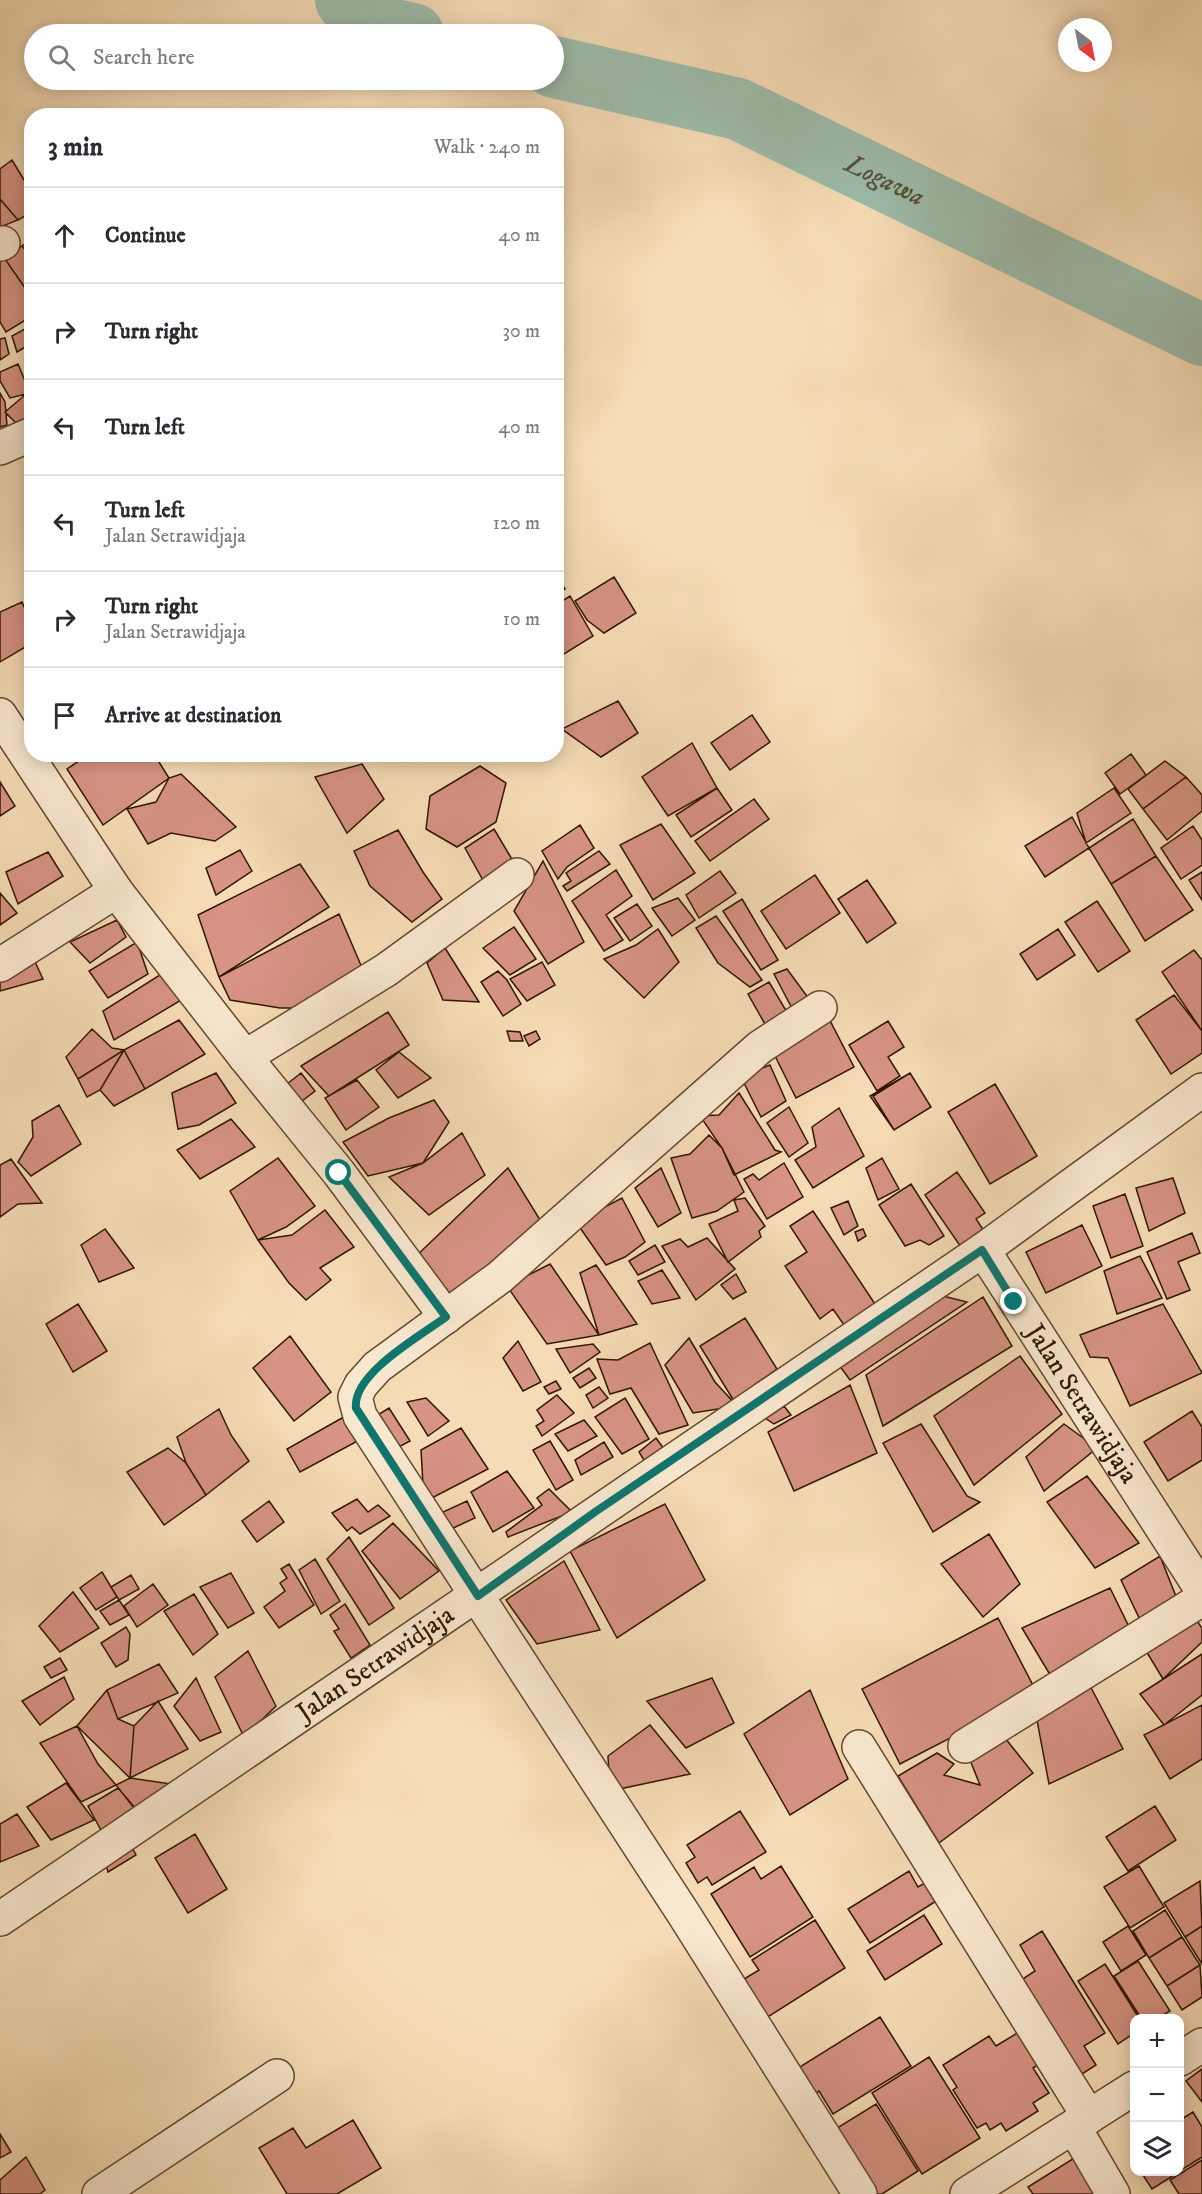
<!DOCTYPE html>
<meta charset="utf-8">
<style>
:root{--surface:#fff;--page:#f7f7f7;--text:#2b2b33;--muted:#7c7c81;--line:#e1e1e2}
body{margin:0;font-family:"IM FELL DW Pica",serif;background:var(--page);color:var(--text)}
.controls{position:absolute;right:18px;bottom:18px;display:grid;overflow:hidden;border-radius:12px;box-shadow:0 3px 15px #0003}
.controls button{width:54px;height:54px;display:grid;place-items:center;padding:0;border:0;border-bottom:2px solid var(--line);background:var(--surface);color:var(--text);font:30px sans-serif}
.compass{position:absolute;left:1058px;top:18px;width:54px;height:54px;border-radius:50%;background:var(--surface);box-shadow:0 3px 15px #0003;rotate:148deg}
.stop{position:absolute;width:18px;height:18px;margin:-14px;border:4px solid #0f766e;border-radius:50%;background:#fff}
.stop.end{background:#0f766e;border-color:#fff;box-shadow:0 2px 6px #0008}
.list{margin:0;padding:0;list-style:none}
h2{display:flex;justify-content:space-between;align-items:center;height:78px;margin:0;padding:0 24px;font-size:26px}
h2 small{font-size:20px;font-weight:400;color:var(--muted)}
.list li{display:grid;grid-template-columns:39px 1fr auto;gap:18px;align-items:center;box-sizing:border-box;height:96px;padding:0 24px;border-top:2px solid var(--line)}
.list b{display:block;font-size:22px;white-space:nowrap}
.list p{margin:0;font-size:20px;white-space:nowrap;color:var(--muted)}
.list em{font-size:20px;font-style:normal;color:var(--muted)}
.icon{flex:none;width:33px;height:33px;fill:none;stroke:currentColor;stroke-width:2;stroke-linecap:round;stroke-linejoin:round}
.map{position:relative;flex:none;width:1202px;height:2194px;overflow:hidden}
.search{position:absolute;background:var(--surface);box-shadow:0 3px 15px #0003;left:24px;top:24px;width:540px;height:66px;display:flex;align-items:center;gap:15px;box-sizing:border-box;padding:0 21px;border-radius:33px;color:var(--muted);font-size:22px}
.panel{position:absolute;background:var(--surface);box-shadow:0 3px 15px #0003;left:24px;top:108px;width:540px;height:654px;border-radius:24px}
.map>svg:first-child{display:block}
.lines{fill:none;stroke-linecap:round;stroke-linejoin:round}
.river{stroke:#9dbcab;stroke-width:62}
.building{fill:#d79384;stroke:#301700;stroke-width:1.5}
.minor-casing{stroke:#62482e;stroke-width:36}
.minor{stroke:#f9e8d0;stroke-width:33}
.route{stroke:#0f766e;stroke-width:8}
.labels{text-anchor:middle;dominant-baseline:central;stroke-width:4.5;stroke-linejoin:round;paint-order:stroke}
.street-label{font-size:26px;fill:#301700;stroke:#f9e8d0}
.water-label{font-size:27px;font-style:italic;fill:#56513c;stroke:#f9e8d0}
</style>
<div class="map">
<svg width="1202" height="2194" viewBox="0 0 1202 2194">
<rect width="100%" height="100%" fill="#f6dcb6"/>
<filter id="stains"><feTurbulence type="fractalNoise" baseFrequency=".00333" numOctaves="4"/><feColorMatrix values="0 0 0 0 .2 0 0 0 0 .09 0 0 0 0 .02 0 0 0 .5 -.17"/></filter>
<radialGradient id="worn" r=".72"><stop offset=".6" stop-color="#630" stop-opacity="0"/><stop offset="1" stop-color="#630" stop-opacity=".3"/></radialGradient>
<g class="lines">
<g class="river">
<path d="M346,0L366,24L413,34"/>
<path id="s1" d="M554,67L738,109L1202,335"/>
</g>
</g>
<path class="building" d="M12,160L32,193V212L18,220L0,199V169Z
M0,199L18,220L0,227Z
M32,239V258L22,246Z
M22,246L32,258V298L5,259Z
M5,259L32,298V316L6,332L0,322V261Z
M32,325V343L17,352L12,336Z
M5,338L9,354L0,360V339Z
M32,356V380L25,359Z
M18,364L30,393L10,398L0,381V372Z
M32,389V417L17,424L5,412Z
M0,393L5,402L7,425L0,427Z
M556,574L565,589L556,594Z
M614,577L636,613L604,633L587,620L575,601Z
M570,596L593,636L556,659V605Z
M22,602L32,626V643L0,662V612Z
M618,701L638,733L601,757L562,729Z
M752,715L770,742L730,770L711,743Z
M692,743L717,788L668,816L642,777Z
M89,754H154L169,778L103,825L67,769Z
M1131,754L1146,775L1120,794L1105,773Z
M1165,761L1186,777L1143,809L1128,789Z
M362,764L384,799L347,833L315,777Z
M480,766L506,783L496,822L457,847L426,829L430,796Z
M181,774L236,827L215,841L171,833L148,844L127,809L156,802L169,778Z
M1186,777L1202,795V811L1167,840L1143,809Z
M0,782L15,806L0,816Z
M717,788L732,810L691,837L676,815Z
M1114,788L1131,813L1086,843L1077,813Z
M754,799L769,819L710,861L695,841Z
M1072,817L1089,848L1045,877L1025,846Z
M1133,819L1156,856L1111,884L1089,848Z
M661,824L695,873L653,900L620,845Z
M580,825L594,848L567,867L558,879L542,851Z
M1193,826L1202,840V865L1181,879L1161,848Z
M494,829L516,866L484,882L465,848Z
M398,830L423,872L442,899L412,922L370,886L354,851Z
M240,850L252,871L216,895L206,868Z
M599,851L610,864L567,891L563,886L571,881L566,873Z
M48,852L63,876L18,904L6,872Z
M1156,856L1193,910L1145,941L1111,884Z
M543,861L584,942L548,964L514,911Z
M300,864L329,907L219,977L198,915Z
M616,870L632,896L606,915L623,940L604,951L572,901Z
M720,871L736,893L699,918L686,895Z
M1202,872V900L1189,880Z
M815,875L840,913L786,949L761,911Z
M867,880L896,923L867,943L838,899Z
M0,893L17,913L0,925Z
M678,898L695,920L672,936L652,908Z
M742,899L778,960L761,970L723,911Z
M1097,901L1130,951L1098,972L1065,922Z
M637,904L652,926L630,941L614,918Z
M339,914L363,970L317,1008H280L230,1000L219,977Z
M716,916L762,980L750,987L718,963L696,928Z
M117,920L126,937L90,963L70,942Z
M514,927L536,959L510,975L483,948Z
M658,929L679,962L644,998L604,959L636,945Z
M1058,929L1075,955L1037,980L1020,954Z
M137,942L148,974L108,998L89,971Z
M445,948L479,1002L443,1000L427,963Z
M1194,950L1202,960V1031L1162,972Z
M30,951L43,979L0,991V971Z
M542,962L555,985L527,1001L510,979Z
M787,969L812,1003L795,1014L774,974Z
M166,971L183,999L114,1040L103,1011Z
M498,971L507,980L521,1004L503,1016L481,982Z
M769,982L791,1019L770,1033L748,994Z
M1174,995L1202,1031V1053L1171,1074L1136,1020Z
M825,1011L854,1067L796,1098L772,1050Z
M388,1012L409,1045L329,1096L301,1066Z
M179,1020L205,1054L145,1089L124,1050Z
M888,1021L904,1047L888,1057L900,1076L877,1091L849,1045Z
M92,1029L112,1048L124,1050L78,1079L66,1057Z
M507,1031L520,1032L523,1041H510Z
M536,1031L540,1039L529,1046L524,1036Z
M124,1050L145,1089L114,1106L100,1090Z
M124,1050L100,1090L87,1097L78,1079Z
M399,1052L431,1078L398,1098L376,1070Z
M770,1065L786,1101L761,1117L741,1077Z
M216,1073L236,1103L199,1125L178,1129L172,1093Z
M301,1073L315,1091L302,1101L287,1084Z
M910,1073L931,1107L894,1130L873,1096Z
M910,1073L931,1107L894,1130L870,1096Z
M357,1080L379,1107L346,1130L325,1098Z
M995,1084L1037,1156L990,1184L948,1112Z
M739,1093L775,1150L781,1152L734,1175L722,1148L700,1116L719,1115Z
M434,1100L449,1122L423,1163L368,1176L343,1142L389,1118Z
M59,1105L81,1144L31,1176L18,1162L33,1137L32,1121Z
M789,1107L808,1143L789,1157L767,1123Z
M839,1108L864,1156L813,1188L795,1160L816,1147L812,1127Z
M231,1119L255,1147L200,1179L177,1150Z
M462,1133L485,1175L429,1215L389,1177L423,1163Z
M709,1135L722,1148L744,1192L717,1211L692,1218L671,1158L690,1154Z
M278,1158L315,1206L286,1227L258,1240L230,1191Z
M882,1158L899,1189L878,1200L866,1168Z
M11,1159L42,1203L18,1204L0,1217V1165Z
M784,1163L803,1197L767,1219L744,1179L753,1174L759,1180Z
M508,1168L542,1223L440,1303L412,1260Z
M661,1168L681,1213L658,1227L635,1188Z
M957,1172L985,1213L976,1219L986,1234L963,1250L925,1195Z
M1173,1178L1185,1213L1149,1231L1136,1188Z
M911,1184L944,1236L929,1245L920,1240L905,1246L879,1205Z
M1125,1194L1143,1246L1111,1258L1093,1206Z
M622,1198L645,1242L625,1257L606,1265L576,1222Z
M745,1198L765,1226L759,1231L761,1237L728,1262L709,1224L738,1211L734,1200Z
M848,1201L858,1226L844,1235L831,1208Z
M325,1210L354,1247L320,1268L331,1280L306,1300L289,1283L258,1240L292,1235Z
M813,1211L875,1304L844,1325L833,1309L820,1319L785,1266L807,1252L790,1226Z
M1082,1225L1102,1266L1046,1293L1026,1252Z
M105,1229L134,1268L99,1282L81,1245Z
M863,1229L866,1236L858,1241L855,1232Z
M1192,1233L1200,1253L1178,1262L1190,1290L1167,1299L1147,1252Z
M707,1238L735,1269L696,1300L662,1246L680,1239L688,1247Z
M655,1245L665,1262L638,1275L629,1261Z
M1140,1256L1162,1298L1117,1314L1104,1271Z
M550,1264L599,1335L547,1344L507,1286Z
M596,1265L637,1324L599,1335L580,1273Z
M662,1270L680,1298L652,1304L638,1281Z
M736,1274L746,1292L733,1299L721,1285Z
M943,1296L967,1302L850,1380L839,1365Z
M983,1297L1012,1346L883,1426L866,1375Z
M78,1304L107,1351L73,1372L46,1324Z
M1163,1304L1202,1373L1130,1406L1108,1358L1090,1357L1080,1335Z
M745,1318L777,1369L746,1391L747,1400L737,1406L700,1346Z
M290,1336L331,1392L294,1421L253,1368Z
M689,1338L715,1382L737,1406L693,1413L665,1365Z
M518,1341L541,1382L523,1391L503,1358Z
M650,1343L688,1425L659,1434L631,1388L610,1394L597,1359L618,1360Z
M593,1344L600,1352L570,1373L556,1349Z
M1020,1356L1062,1414L974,1485L934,1416Z
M589,1368L596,1378L580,1388L573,1378Z
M556,1381L561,1389L549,1394L544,1387Z
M850,1385L877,1453L794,1491L768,1432Z
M599,1387L608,1398L593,1408L586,1395Z
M557,1395L574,1413L542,1436L536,1426L544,1421L537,1410Z
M426,1398L449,1421L428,1436L407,1402Z
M625,1398L649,1439L622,1454L595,1417Z
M784,1406L791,1415L774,1424L765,1418Z
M389,1408L410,1441L395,1449L376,1416Z
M219,1409L231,1435L249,1461L206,1495L186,1463L177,1437Z
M1192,1411L1202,1427V1460L1168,1481L1144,1442Z
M349,1414L365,1437L300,1472L287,1449Z
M584,1420L597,1436L568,1451L555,1434Z
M921,1424L967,1496L980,1502L933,1532L883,1443Z
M1064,1424L1097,1448L1044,1491L1026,1457Z
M461,1428L488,1469L424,1502L421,1450Z
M656,1438L672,1460L650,1470L639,1452Z
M550,1441L573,1480L556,1490L533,1450Z
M604,1442L613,1457L581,1475L575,1460Z
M168,1448L186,1463L206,1495L164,1525L127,1472Z
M507,1471L534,1508L493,1532L471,1492Z
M1087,1476L1139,1543L1095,1568L1047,1502Z
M549,1489L572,1512L508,1537L506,1532L542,1505L537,1498Z
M357,1499L368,1512L378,1505L390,1516L360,1534L352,1527L347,1531L332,1513Z
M269,1501L284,1522L257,1542L242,1521Z
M467,1501L475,1518L451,1529L443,1512Z
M665,1504L705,1580L617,1638L570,1551Z
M393,1523L439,1571L400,1599L362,1551Z
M989,1534L1020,1584L983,1617L941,1564Z
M349,1537L394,1608L369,1625L327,1559Z
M1160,1556L1179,1604L1142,1624L1121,1580Z
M315,1559L340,1601L321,1614L299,1570Z
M564,1561L600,1630L537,1644L506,1600Z
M289,1564L314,1605L279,1628L264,1607L285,1591L280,1583L287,1578L281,1569Z
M102,1572L117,1597L96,1610L80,1588Z
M231,1573L254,1613L228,1628L200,1587Z
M131,1575L139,1589L119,1600L111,1587Z
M153,1584L168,1605L137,1627L124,1606Z
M1110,1588L1135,1639L1055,1683L1022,1628Z
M73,1592L99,1628L60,1652L39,1626Z
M194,1594L218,1634L193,1655L164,1611Z
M119,1600L129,1615L110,1625L100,1611Z
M345,1604L370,1645L351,1658L334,1631L339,1629L330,1615Z
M1190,1611L1202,1628V1642L1163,1679L1143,1646Z
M998,1618L1037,1693L900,1764L862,1689Z
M126,1627L130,1634L128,1660L116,1667L101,1643Z
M248,1651L276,1706L244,1737L215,1677Z
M1202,1654V1695L1164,1725L1140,1694Z
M60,1658L67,1670L51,1678L44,1667Z
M159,1664L178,1693L118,1719L107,1690Z
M64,1677L74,1699L40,1725L22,1701Z
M196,1678L221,1732L200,1741L174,1706Z
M712,1678L734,1723L686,1748L647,1701Z
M1086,1678L1123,1749L1049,1784L1036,1715Z
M107,1690L118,1719L134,1726L130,1778L77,1726Z
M810,1690L848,1779L790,1815L744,1734Z
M158,1701L188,1749L130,1778L134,1726Z
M1202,1705V1759L1170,1779L1144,1735Z
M650,1725L690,1774L610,1791L608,1756Z
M77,1726L98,1764L116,1785L81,1802L40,1743Z
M1005,1738L1033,1773L939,1843L898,1776L937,1753L954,1764L944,1775L980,1785L970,1760Z
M130,1778L171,1784L134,1808L116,1785Z
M66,1783L94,1820L51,1840L27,1807Z
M118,1788L137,1810L103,1834L88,1806Z
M1155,1806L1176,1840L1128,1871L1106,1837Z
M740,1811L766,1852L712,1885L707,1877L698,1883L686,1863L695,1857L687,1845Z
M17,1814L39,1846L0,1862V1824Z
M195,1834L227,1889L188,1913L155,1858Z
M129,1842L136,1855L108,1872L105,1861Z
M781,1866L813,1917L750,1957L711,1894L754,1867L761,1879Z
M1139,1866L1164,1907L1130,1928L1104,1887Z
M909,1871L918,1887L930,1880L941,1898L870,1943L848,1909Z
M1200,1881L1202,1926L1185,1937L1164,1903Z
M1165,1910L1182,1937L1149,1958L1133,1931Z
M924,1915L942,1944L885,1980L867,1951Z
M815,1920L845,1968L755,2025L731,1987L759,1970L752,1960Z
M1128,1926L1146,1955L1121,1971L1103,1942Z
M1202,1926V1964L1185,1937Z
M1042,1931L1105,2033L1084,2046L1096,2065L1071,2081L1012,1986L1035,1971L1020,1945Z
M1182,1937L1200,1965L1167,1986L1149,1958Z
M1138,1961L1170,2011L1158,2018H1141L1114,1976Z
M1105,1964L1139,2018H1134V2033L1118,2044L1078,1981Z
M1200,1965L1202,1997L1182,2010L1167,1986Z
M880,2017L911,2066L833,2114L819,2091L804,2101L787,2075Z
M1024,2029L1044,2061L1033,2068L1049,2093L1033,2103L1038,2111L1006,2131L1001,2123L990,2130L986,2123L977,2128L953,2090L957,2087L943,2065L989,2036L996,2046Z
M929,2057L980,2138L922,2174L872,2093Z
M1202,2069V2102L1186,2081Z
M876,2104L918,2171L882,2194H867L829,2133Z
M1193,2112L1202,2127V2157L1180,2171V2120Z
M353,2120L381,2168L337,2194H287L259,2148L293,2128L306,2148Z
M0,2134L11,2152L0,2158Z
M1079,2155L1103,2194H1033L1028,2187Z
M26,2157L45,2190L40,2194H0V2180Z
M1202,2160V2194H1179L1170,2180Z
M1141,2172H1179L1152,2189Z"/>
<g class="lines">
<g class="minor-casing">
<g id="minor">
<path d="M0,244L3,243"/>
<path d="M0,448L32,434"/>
<path d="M0,715L116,891L245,1057L339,1173L446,1317"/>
<path d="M0,965L116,891"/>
<path d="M820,1008L760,1047L500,1277L377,1367L361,1385L355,1397L360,1416L685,1916L860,2194"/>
<path d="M245,1057L386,970L517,875"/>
<path d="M983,1250L1202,1090"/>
<path d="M965,1746L1202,1599"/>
<path d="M859,1747L1089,2117"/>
<path id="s2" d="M0,1919L983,1250L1202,1590"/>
<path d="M1180,2059L1202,2045"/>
<path d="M1074,2127L1113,2194"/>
<path d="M99,2194L277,2076"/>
<path d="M967,2194L1134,2088"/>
</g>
</g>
<use href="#minor" class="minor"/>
</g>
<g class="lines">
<path class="route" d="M339,1173L446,1317C420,1336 352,1374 356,1408L478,1596L595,1512L982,1250L1014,1302"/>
</g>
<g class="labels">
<g class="street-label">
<text stroke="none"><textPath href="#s2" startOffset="1372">Jalan Setrawidjaja</textPath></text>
<text stroke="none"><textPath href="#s2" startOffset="454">Jalan Setrawidjaja</textPath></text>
</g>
<g class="water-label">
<text stroke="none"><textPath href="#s1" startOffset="352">Logawa</textPath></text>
</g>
</g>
<rect width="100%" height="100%" filter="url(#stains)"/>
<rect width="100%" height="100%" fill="url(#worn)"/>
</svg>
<div class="controls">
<button>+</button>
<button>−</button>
<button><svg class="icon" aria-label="layers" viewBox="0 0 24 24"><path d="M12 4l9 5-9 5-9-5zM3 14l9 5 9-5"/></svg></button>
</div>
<svg class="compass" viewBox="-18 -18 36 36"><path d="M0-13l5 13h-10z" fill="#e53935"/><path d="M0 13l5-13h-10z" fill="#7c7c81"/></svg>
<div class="stop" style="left:339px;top:1173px"></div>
<div class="stop end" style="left:1014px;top:1302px"></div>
<div class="search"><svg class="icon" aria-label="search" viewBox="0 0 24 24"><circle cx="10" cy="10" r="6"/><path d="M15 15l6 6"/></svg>Search here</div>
<section class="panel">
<h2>3 min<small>Walk · 240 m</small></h2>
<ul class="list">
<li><svg class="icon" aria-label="ahead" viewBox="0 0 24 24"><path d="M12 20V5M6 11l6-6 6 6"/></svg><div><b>Continue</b></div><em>40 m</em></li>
<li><svg class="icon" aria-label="right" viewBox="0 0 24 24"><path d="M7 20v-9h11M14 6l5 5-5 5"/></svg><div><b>Turn right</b></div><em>30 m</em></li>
<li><svg class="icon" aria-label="left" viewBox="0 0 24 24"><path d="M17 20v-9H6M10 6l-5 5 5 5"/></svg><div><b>Turn left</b></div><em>40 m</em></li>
<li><svg class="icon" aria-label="left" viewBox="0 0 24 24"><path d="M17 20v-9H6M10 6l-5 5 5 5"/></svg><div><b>Turn left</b><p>Jalan Setrawidjaja</p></div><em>120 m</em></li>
<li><svg class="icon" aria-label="right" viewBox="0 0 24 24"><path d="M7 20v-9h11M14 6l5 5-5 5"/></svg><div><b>Turn right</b><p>Jalan Setrawidjaja</p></div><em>10 m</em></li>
<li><svg class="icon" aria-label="arrive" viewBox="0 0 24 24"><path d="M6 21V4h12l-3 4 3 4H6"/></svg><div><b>Arrive at destination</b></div></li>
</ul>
</section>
</div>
